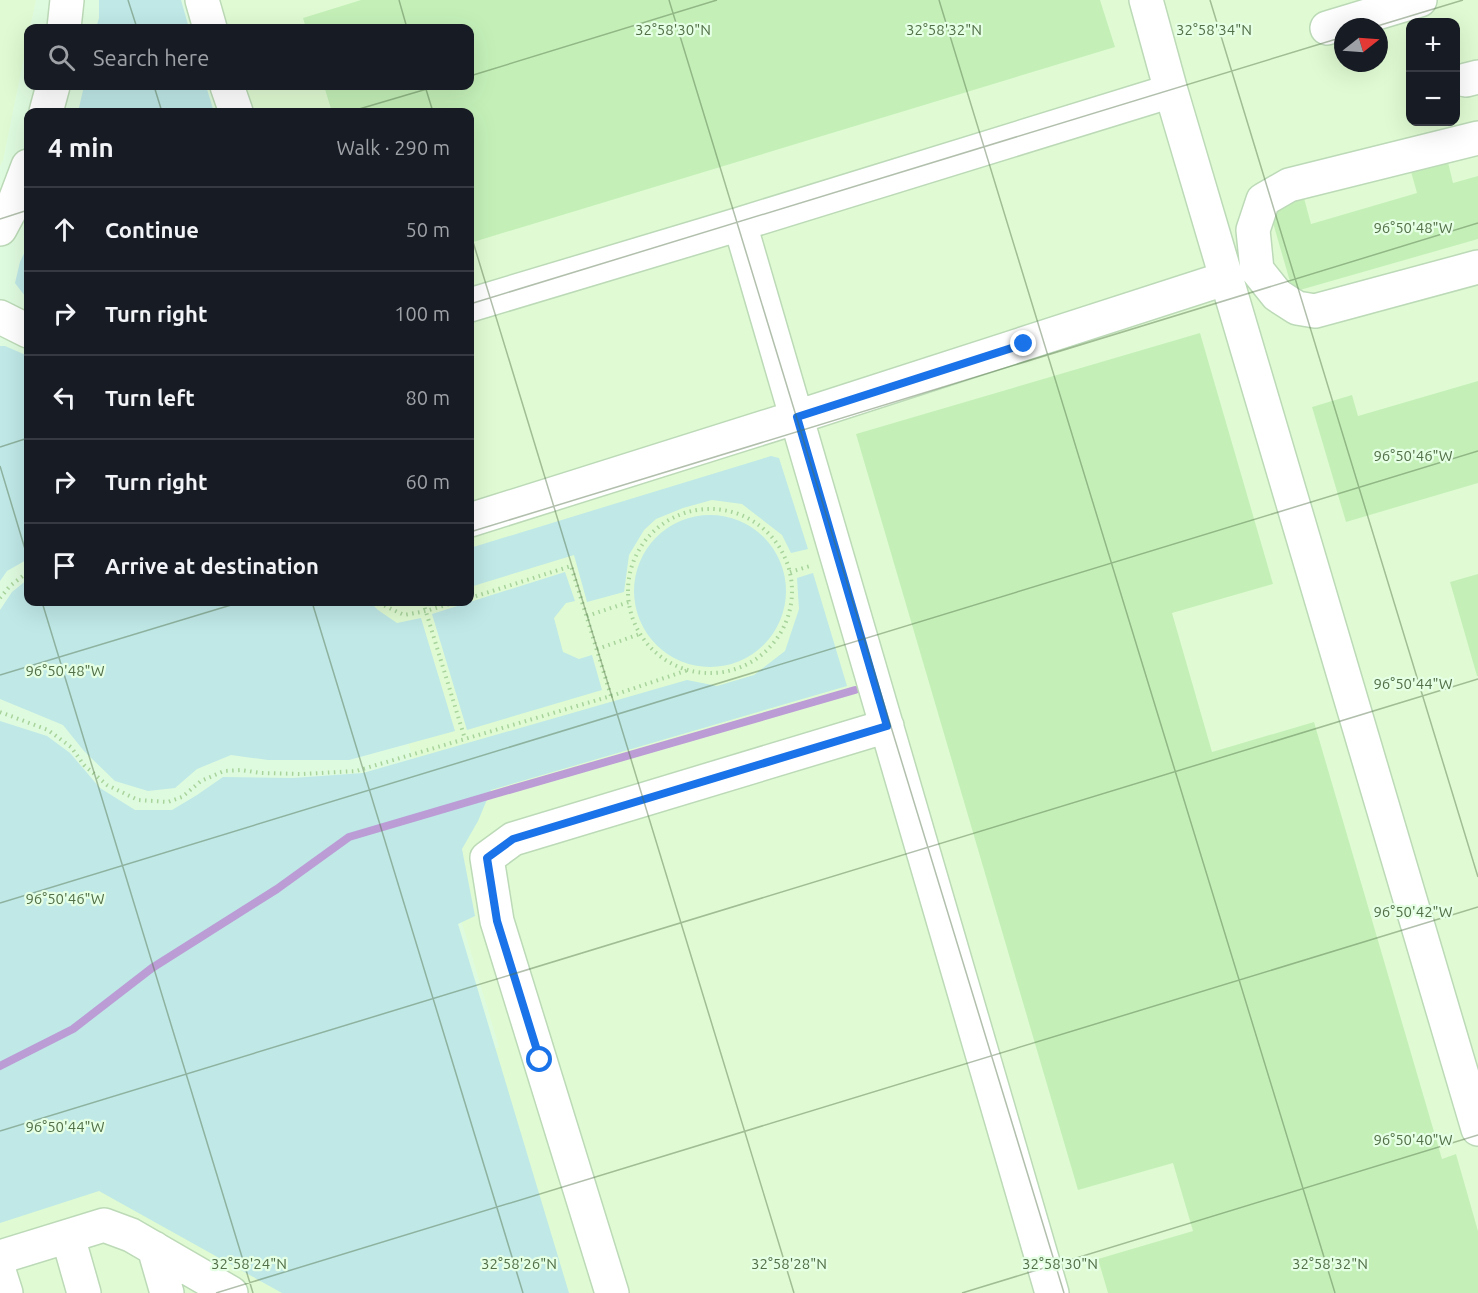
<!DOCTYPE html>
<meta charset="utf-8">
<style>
:root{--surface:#171b24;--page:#242831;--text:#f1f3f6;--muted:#9ea1a6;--line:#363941}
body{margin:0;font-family:Ubuntu,sans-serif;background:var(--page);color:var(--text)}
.controls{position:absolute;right:18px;top:18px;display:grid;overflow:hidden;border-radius:12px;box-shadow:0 6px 24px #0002}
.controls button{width:54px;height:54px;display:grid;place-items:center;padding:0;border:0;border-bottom:2px solid var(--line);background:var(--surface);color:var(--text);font:30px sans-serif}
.compass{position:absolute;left:1334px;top:18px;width:54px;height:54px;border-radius:50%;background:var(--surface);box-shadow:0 6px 24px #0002;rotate:73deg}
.stop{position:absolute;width:18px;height:18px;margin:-14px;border:4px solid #1a73e8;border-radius:50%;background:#fff}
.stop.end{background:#1a73e8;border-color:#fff;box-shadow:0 2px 6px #0008}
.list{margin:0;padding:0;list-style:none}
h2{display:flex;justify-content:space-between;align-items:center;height:78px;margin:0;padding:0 24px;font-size:26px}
h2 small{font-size:20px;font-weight:400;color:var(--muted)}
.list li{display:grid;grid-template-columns:39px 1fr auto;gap:18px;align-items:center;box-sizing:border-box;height:84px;padding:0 24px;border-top:2px solid var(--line)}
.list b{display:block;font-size:22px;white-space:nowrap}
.list em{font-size:20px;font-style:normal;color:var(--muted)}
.icon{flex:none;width:33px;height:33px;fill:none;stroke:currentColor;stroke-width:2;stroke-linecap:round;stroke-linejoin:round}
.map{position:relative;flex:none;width:1478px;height:1293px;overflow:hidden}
.search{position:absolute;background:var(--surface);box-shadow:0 6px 24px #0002;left:24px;top:24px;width:450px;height:66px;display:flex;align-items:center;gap:15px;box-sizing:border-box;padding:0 21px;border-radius:12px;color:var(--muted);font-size:22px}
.panel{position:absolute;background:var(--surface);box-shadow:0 6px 24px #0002;left:24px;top:108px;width:450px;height:498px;border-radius:12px}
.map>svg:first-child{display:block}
.commercial{fill:#e0fbd3;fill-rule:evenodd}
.green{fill:#bfe8e7}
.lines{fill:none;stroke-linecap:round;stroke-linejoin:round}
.stream{stroke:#bb9cd5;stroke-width:8}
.building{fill:#c4f0b8}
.minor-casing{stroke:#bcdab7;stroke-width:36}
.path{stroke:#a8d49c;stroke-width:4;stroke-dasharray:1.5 4.5;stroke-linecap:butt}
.minor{stroke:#fff;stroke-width:33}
.route{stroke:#1a73e8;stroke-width:8}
.ticks{fill:none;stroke:#527048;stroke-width:1.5;stroke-opacity:0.45}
.ticks-label{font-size:15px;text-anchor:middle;fill:#527048;stroke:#e5ffe5;stroke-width:4.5;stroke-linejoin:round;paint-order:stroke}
</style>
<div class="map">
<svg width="1478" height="1293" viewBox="0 0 1478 1293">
<rect width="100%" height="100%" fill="#dffbdf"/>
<path class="commercial" d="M0,0H36L30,28H28V38L3,160L0,166Z
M186,0H1478V1293H0V1196L499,1047L366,602H470V112H219L211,86H470V28H194ZM1410,22H1456V122H1410ZM1343,27H1379V63H1343Z"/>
<path class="green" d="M99,0H181L189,28H96L99,18Z
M84,86H206L214,112H78Z
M28,245V300L15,283L20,262Z
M0,346H5L28,356V559L7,571L0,581Z
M771,456L779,458L808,549L791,553L782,535L742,504L712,500L683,508L656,519L644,530L629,555L624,592L587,602L574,555L470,587V548Z
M634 591a76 76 0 1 1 152 0a76 76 0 1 1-152 0Z
M565,572L575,601L566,603L554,618L563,652L579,659L592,655L602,690L467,730L432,614Z
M813,573L847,686L491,790L478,821L462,849L475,916L458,924L569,1293H282L99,1191L0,1223V721L47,736L70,753L100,788L135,810H172L197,795L223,777L293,778L363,773L687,680L717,686L754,675L785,651L799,609L797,578Z
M28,579V602H370L378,610L397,623L421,618L455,731L349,760H268L231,755L197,769L175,788L148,791L115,781L84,751L63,725L0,699V610L12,592Z"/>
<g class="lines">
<path class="stream" d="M0,1066L73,1029L152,968L277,889L349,837L495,794L855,690"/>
</g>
<path class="building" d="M361,0H1100L1115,47L470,243V112H332L324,86H470V28H306L303,18Z
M1447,158L1453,183L1478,176V239L1293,292L1269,209L1304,198L1311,224L1417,193L1410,168Z
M1200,333L1273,584L1172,613L1212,752L1314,722L1442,1159L1456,1154L1478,1231V1293H1108L1098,1259L1193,1231L1173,1163L1078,1190L856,434Z
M1478,381V483L1346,522L1312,407L1352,395L1358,416Z
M1478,574V676H1477L1450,582Z"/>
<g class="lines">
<g class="minor-casing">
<path id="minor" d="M202,0L210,28
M1146,0L1171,91
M64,28L67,0
M1327,28L1420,0
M1466,80L1478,77
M227,86L236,112
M46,112L53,86
M1478,138L1289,185L1263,200L1253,230L1257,270L1277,295L1297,308L1315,311L1478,267
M740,224L1052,1293
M0,229L14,203L28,166
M470,305L740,224L1171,91L1478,1129
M0,317L28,331
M470,520L797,417L1227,278
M68,1237L84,1293
M154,1248L167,1293
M0,1257L104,1225L131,1235L231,1293
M0,1274L6,1293
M612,1293L497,921L487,858L513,839L887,726"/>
</g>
<path class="path" d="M628 591a82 82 0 1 1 164 0a82 82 0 1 1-164 0Z
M790,572L810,566
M0,598L10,586L28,572
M470,598L571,566L611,696
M380,602L381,604L404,615L426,611L456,602
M423,602L465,739
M587,616L629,602
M597,649L640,634
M0,712L48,730L71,747L84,765L107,785L138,800L168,802L182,797L201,781L224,771L241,770L261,773L302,774L356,771L611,696L688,670"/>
<use href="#minor" class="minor"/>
</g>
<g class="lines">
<path class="route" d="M540,1060L497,921L487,858L513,839L887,726L797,417L1024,344"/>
</g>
<path class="ticks" d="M128,0L137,28M399,0L407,28M669,0L1064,1293M939,0L1335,1293M1210,0L1478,877M1374,27L1463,0M470,76L717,0M154,86L162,112M425,86L433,112M349,112L437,86M0,219L28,210M470,232L794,1293M470,304L1343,37M0,447L28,438M0,466L28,559M470,532L1478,223M42,602L253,1293M312,602L523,1293M0,675L241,602M0,903L1478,451M0,1131L1478,679M216,1293L1478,907M962,1293L1478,1135"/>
<g class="ticks-label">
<text x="673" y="35">32°58'30"N</text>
<text x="944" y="35">32°58'32"N</text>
<text x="1214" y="35">32°58'34"N</text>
<text x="1413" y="233">96°50'48"W</text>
<text x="1413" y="461">96°50'46"W</text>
<text x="65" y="676">96°50'48"W</text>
<text x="1413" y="689">96°50'44"W</text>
<text x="65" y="904">96°50'46"W</text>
<text x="1413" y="917">96°50'42"W</text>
<text x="65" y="1132">96°50'44"W</text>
<text x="1413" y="1145">96°50'40"W</text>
<text x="249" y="1269">32°58'24"N</text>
<text x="519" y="1269">32°58'26"N</text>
<text x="789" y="1269">32°58'28"N</text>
<text x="1060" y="1269">32°58'30"N</text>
<text x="1330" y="1269">32°58'32"N</text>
</g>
</svg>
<div class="controls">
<button>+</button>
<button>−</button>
</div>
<svg class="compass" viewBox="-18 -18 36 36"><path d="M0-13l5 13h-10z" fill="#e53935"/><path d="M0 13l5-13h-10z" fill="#9ea1a6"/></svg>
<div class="stop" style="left:540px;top:1060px"></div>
<div class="stop end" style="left:1024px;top:344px"></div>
<div class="search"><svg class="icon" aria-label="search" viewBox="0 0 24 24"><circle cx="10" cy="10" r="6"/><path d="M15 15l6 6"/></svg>Search here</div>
<section class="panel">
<h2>4 min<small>Walk · 290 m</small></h2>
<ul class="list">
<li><svg class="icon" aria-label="ahead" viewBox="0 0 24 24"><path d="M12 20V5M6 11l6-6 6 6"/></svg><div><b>Continue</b></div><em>50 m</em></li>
<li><svg class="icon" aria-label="right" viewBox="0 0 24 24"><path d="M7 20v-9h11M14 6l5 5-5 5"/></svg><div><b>Turn right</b></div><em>100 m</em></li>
<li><svg class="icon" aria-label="left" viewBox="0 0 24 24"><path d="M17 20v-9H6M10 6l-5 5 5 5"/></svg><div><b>Turn left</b></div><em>80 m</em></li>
<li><svg class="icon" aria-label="right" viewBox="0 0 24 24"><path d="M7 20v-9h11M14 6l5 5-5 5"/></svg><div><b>Turn right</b></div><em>60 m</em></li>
<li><svg class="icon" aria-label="arrive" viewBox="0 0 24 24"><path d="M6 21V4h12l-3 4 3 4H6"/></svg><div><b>Arrive at destination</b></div></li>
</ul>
</section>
</div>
